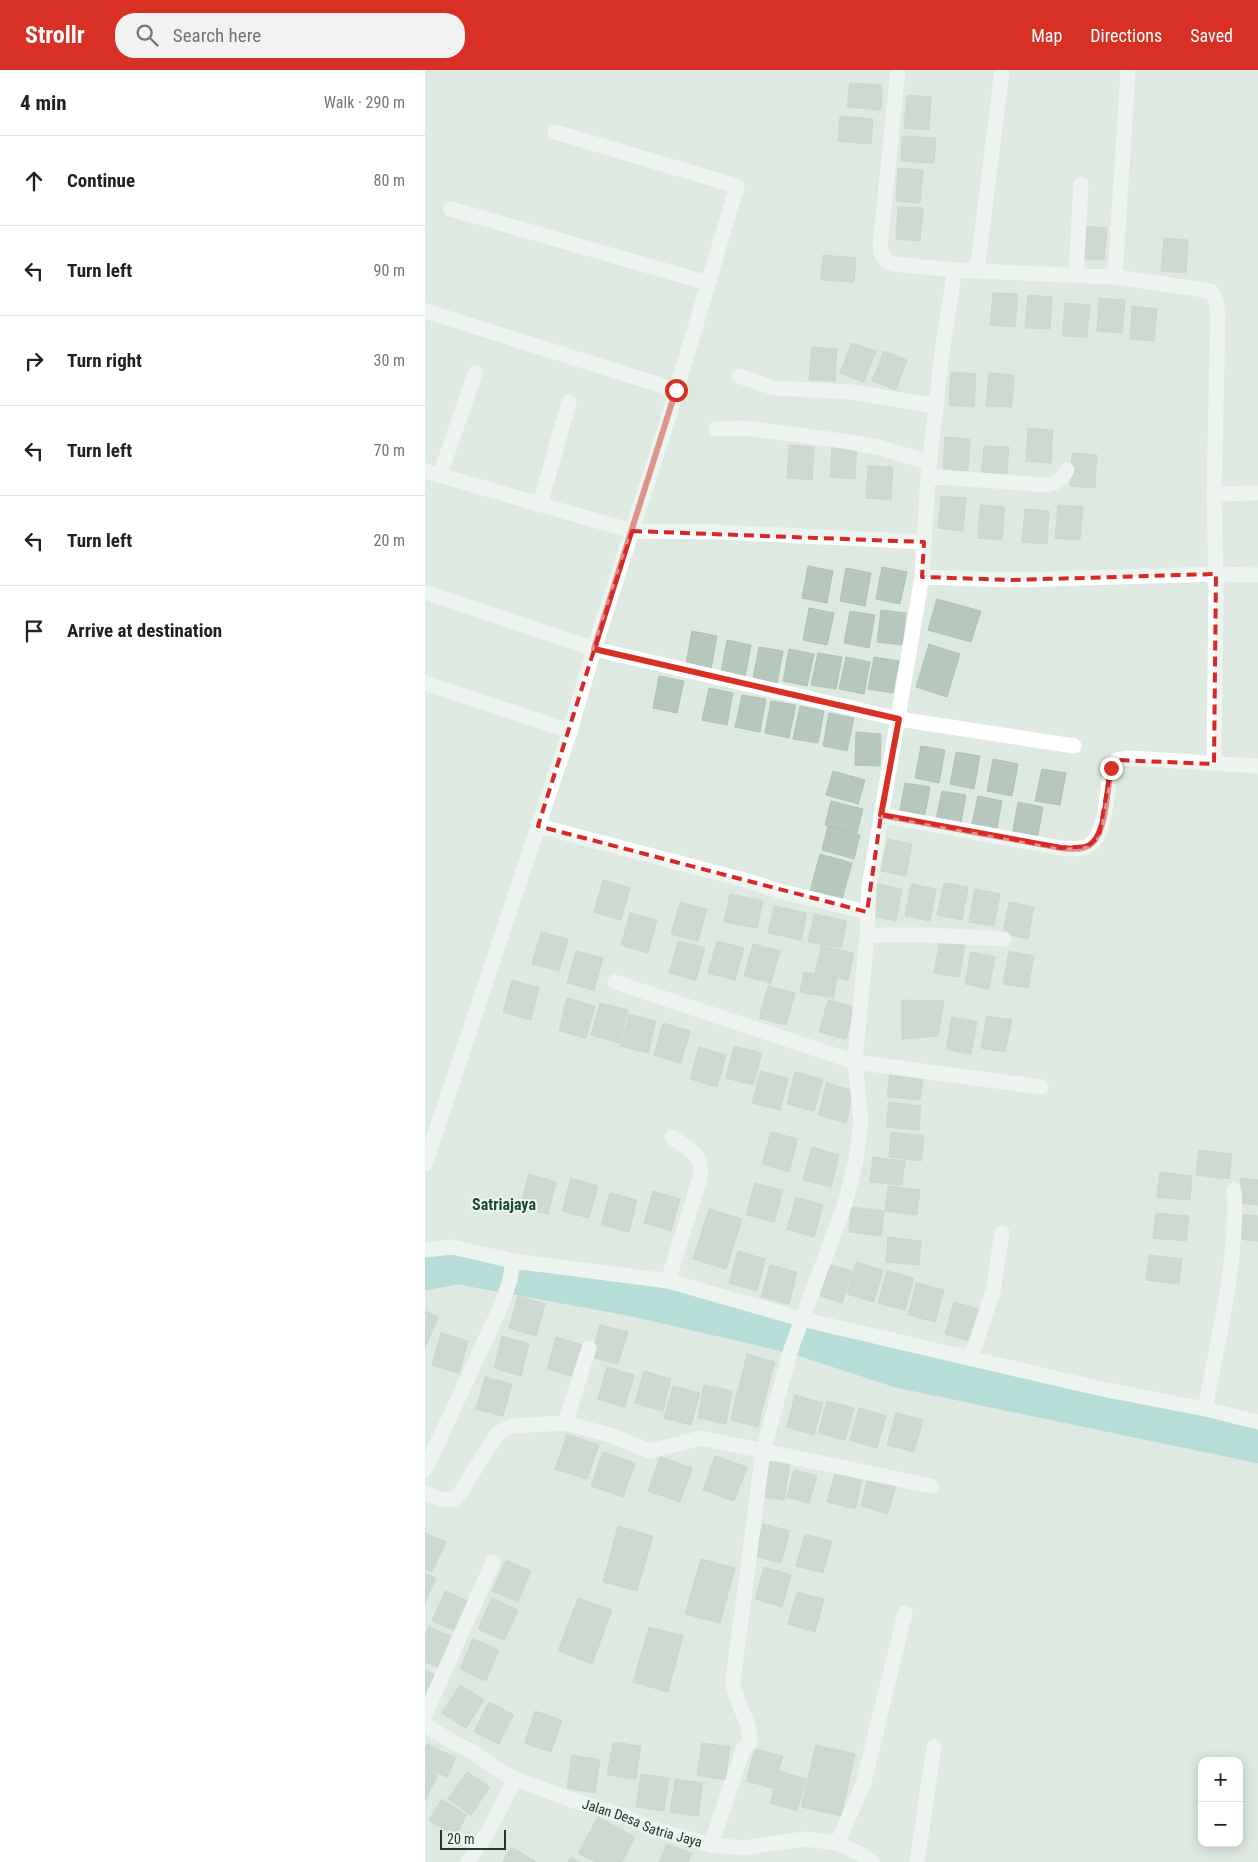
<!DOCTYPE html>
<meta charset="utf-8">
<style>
:root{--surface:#fff;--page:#f2f2f2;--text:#202124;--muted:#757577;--line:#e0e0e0;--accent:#d93025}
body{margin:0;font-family:"Roboto Condensed",sans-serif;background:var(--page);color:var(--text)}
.controls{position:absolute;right:15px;bottom:15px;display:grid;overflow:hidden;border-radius:10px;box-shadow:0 2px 12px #0003}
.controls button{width:45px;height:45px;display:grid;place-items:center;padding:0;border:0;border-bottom:1px solid var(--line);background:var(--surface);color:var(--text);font:25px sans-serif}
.scale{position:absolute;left:15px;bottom:12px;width:66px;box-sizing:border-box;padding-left:5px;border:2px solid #20382d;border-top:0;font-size:14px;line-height:18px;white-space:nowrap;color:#20382d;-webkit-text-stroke:4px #eef6f0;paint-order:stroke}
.stop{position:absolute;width:15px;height:15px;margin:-11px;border:4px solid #d93025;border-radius:50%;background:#fff}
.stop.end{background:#d93025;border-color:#fff;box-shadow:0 1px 5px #0008}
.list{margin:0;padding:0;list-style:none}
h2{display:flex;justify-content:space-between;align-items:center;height:65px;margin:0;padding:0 20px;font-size:21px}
h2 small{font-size:16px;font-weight:400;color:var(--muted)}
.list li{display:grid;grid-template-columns:32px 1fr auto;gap:15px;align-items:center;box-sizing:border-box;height:90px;padding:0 20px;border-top:1px solid var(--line)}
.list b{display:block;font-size:19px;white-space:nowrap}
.list em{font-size:16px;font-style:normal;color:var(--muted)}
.icon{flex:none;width:28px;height:28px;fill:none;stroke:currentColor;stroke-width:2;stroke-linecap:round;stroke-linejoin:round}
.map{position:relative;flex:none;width:833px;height:1792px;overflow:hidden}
header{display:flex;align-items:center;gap:30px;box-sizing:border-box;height:70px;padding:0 25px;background:var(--accent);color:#fff}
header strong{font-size:24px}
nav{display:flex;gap:28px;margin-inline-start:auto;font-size:18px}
.search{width:350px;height:45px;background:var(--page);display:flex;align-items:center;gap:12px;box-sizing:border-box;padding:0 18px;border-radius:20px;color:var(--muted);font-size:19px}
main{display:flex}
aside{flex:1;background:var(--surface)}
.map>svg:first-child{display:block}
.green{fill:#b6dbb9}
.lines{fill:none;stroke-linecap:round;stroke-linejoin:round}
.river{stroke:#85cecc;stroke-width:40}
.building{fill:#b6c7bd;stroke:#b0c2b8}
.minor{stroke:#fff;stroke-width:15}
.tertiary{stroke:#fff;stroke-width:15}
.route{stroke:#d93025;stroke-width:6}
.marked{fill:none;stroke:#d62828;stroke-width:4;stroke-dasharray:10 6;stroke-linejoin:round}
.labels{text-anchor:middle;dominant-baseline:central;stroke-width:4;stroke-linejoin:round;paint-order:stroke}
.street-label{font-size:14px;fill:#20382d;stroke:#eef6f0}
.quarter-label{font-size:16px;font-weight:bold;fill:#1c4a36;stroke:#eef6f0}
</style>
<header>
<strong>Strollr</strong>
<div class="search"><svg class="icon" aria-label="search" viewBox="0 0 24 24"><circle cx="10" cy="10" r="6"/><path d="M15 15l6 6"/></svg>Search here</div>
<nav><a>Map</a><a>Directions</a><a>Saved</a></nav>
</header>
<main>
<aside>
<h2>4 min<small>Walk · 290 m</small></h2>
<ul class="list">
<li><svg class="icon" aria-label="ahead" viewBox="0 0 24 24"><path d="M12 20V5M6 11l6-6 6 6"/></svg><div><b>Continue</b></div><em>80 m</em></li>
<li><svg class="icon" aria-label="left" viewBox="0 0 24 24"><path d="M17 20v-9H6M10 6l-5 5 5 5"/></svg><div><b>Turn left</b></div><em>90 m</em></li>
<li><svg class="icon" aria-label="right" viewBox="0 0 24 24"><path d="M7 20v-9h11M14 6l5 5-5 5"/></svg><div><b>Turn right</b></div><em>30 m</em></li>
<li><svg class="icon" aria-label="left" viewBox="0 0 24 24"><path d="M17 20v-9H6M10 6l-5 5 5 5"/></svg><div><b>Turn left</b></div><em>70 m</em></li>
<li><svg class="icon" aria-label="left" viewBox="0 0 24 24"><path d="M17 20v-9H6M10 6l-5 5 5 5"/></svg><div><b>Turn left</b></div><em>20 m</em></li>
<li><svg class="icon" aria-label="arrive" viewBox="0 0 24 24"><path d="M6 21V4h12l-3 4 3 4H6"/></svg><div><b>Arrive at destination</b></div></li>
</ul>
</aside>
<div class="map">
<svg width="833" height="1792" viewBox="0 0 833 1792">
<rect width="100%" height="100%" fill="#dee9e2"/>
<path class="green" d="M0,1180L243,1211L833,1352V1373L475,1298L371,1264L207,1226L33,1194L0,1200Z"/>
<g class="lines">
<path class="river" d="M0,1200L33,1194L207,1226L371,1264L475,1298L833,1373"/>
</g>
<path class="building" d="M425,13L457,15L456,40L422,37Z
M482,25L506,27L504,60L479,58Z
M415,46L448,49L446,74L413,71Z
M477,66L511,68L509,93L476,91Z
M473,98L498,100L495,133L471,131Z
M473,137L498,138L495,171L471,169Z
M657,156L682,158L679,190L654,188Z
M739,168L763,170L761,203L736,201Z
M398,185L431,188L429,212L396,210Z
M568,223L593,224L590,257L565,255Z
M603,225L627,227L625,259L600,258Z
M674,228L700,230L697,263L672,261Z
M640,233L665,235L662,267L637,266Z
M707,236L732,239L729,271L705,269Z
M427,273L451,281L439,312L415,303Z
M387,277L412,279L410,311L384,310Z
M459,281L482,290L471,320L447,311Z
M526,302L551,304L549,337L524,335Z
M564,303L589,305L587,337L561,336Z
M603,358L628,360L626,393L601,391Z
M520,367L545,369L543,402L518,400Z
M364,375L389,377L387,410L362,408Z
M407,375L432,376L430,409L405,407Z
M559,376L584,377L581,410L556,408Z
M647,383L672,385L670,418L645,416Z
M443,396L468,397L466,430L441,428Z
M516,426L541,428L538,461L513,458Z
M555,435L580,437L577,470L553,468Z
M633,435L658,437L655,470L630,468Z
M600,439L624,441L622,474L597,472Z
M383,496L408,501L402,533L377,528Z
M457,497L482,502L475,534L451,529Z
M421,498L446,503L440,536L415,531Z
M512,529L556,541L546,572L503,560Z
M384,538L409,543L402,575L378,570Z
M456,540L481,543L477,575L452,572Z
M425,541L450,545L444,578L419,573Z
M267,561L292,566L286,599L261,594Z
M302,570L326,575L320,607L296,602Z
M504,574L535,584L522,627L491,617Z
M334,577L358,581L352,614L328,609Z
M364,579L389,584L382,616L358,611Z
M393,583L417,587L411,619L386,615Z
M421,587L445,592L439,624L414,619Z
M449,587L474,591L468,623L443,619Z
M234,606L259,611L252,643L228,638Z
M284,618L308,623L302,655L277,650Z
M317,625L341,629L335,662L310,657Z
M346,631L371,635L364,668L340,663Z
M375,636L399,641L393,673L368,669Z
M404,643L429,648L422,681L398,676Z
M431,662L456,664L455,696L430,695Z
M496,676L520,680L514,713L490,708Z
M531,682L555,686L549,719L525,714Z
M568,689L593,694L587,726L562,721Z
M617,699L641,703L635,735L610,731Z
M408,701L440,710L433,734L401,725Z
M480,713L505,717L499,750L474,745Z
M517,721L541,725L535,758L510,753Z
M553,726L577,731L571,763L546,758Z
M406,731L438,739L432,763L400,755Z
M593,732L618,737L612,770L587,765Z
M403,756L435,765L429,789L397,780Z
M463,769L487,774L481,806L456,801Z
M395,784L427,793L416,833L384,825Z
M178,810L205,818L196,850L169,842Z
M519,813L543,817L537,850L512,845Z
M452,814L477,819L471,851L446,846Z
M486,814L511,819L505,851L480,846Z
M550,819L575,824L569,856L544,852Z
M305,824L338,831L332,858L299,852Z
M255,832L282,839L273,871L246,864Z
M584,832L609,837L603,869L578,864Z
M349,836L382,843L376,870L343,863Z
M205,843L232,850L223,883L196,875Z
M389,844L422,851L416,878L383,872Z
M116,862L143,869L134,901L107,894Z
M515,870L540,875L534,907L509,903Z
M253,871L280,878L271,910L244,903Z
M292,871L319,878L310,910L283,903Z
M328,874L355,881L346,913L319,906Z
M396,876L429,883L423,910L390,903Z
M151,881L178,888L169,920L142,913Z
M584,881L609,886L603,918L578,914Z
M546,882L570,887L564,919L540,914Z
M379,902L412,908L408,928L375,922Z
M87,910L114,918L106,950L78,942Z
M343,916L370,923L361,955L334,948Z
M142,928L170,936L161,968L134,961Z
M403,930L430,937L421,969L394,962Z
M477,930L519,931L513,966L477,969Z
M175,933L203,940L194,973L166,965Z
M204,944L231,951L223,983L195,976Z
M562,946L587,950L580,982L556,978Z
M527,947L552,952L546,984L521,979Z
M238,953L265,961L256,993L229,985Z
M309,976L337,983L328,1015L301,1008Z
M274,977L301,985L292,1017L265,1009Z
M336,1001L363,1008L355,1040L327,1033Z
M370,1002L398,1009L389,1041L362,1034Z
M465,1002L498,1006L495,1030L462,1027Z
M402,1013L429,1021L421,1053L393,1045Z
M464,1032L496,1036L494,1060L461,1057Z
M346,1062L373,1069L364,1102L337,1094Z
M466,1062L499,1066L496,1091L464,1087Z
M387,1077L414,1085L406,1117L378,1110Z
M774,1080L807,1084L804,1109L771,1105Z
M448,1087L480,1091L477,1115L445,1112Z
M735,1102L767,1106L765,1130L732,1127Z
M104,1104L131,1112L123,1144L95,1137Z
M146,1108L173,1116L164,1148L137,1141Z
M816,1108L833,1110V1135L813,1133Z
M330,1113L358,1120L349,1152L321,1145Z
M463,1116L495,1120L492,1145L460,1141Z
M228,1121L255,1129L246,1161L219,1153Z
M185,1123L212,1130L204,1162L176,1155Z
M371,1127L398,1135L389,1167L362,1159Z
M426,1137L459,1141L456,1166L424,1162Z
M284,1139L317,1149L301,1199L268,1189Z
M731,1143L764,1146L761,1171L728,1168Z
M814,1144L833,1146V1171L811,1169Z
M463,1167L496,1171L494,1195L461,1192Z
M313,1181L340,1189L332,1221L304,1213Z
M724,1185L757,1189L754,1214L721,1210Z
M431,1192L458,1200L449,1232L422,1224Z
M345,1195L372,1202L364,1234L336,1227Z
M405,1195L427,1201L417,1233L395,1226Z
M462,1201L489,1208L480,1240L453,1233Z
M491,1213L519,1220L510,1252L483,1245Z
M93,1226L120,1234L111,1266L84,1258Z
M529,1232L556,1240L547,1272L520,1264Z
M0,1241L13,1247L0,1278Z
M175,1255L203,1262L193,1294L166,1287Z
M16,1263L43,1271L34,1303L7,1295Z
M77,1266L104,1274L96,1306L69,1298Z
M131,1267L158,1275L150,1307L122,1299Z
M322,1284L350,1292L341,1324L314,1317Z
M182,1297L209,1305L200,1337L173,1329Z
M219,1301L246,1309L238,1341L210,1333Z
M60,1307L87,1314L78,1346L51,1339Z
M279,1315L307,1321L301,1354L273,1348Z
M248,1316L275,1323L266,1355L239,1348Z
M313,1318L341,1324L333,1357L306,1350Z
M370,1325L398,1333L389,1365L362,1357Z
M402,1331L429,1338L420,1370L393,1363Z
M434,1338L461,1346L452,1378L425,1370Z
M471,1343L498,1350L489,1382L462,1375Z
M142,1364L174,1375L162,1409L130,1399Z
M178,1382L210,1393L198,1427L166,1416Z
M290,1386L322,1397L309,1431L278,1420Z
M235,1387L267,1398L255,1432L223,1421Z
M342,1389L365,1393L359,1430L336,1426Z
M369,1400L392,1406L384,1433L362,1427Z
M411,1400L438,1407L430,1439L402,1432Z
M444,1405L472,1412L463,1444L436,1436Z
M338,1454L365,1461L356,1493L329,1486Z
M193,1456L228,1466L212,1521L178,1512Z
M0,1463L21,1472L7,1502L0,1499Z
M380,1464L407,1471L398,1503L371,1496Z
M276,1489L310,1498L295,1553L260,1544Z
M81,1490L106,1501L93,1532L67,1521Z
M339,1497L366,1505L357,1537L330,1529Z
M0,1503L11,1508L0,1533Z
M20,1521L46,1532L33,1562L7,1551Z
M372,1522L399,1529L390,1562L363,1554Z
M67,1528L93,1540L79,1570L53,1559Z
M153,1528L187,1540L167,1594L133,1581Z
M4,1557L30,1568L16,1599L0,1592V1565Z
M224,1557L258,1566L243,1622L208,1612Z
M48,1569L74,1580L61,1611L35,1599Z
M0,1600L12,1606L0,1632Z
M35,1615L59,1630L41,1658L17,1643Z
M64,1632L89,1645L74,1674L49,1662Z
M110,1641L137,1650L126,1682L100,1673Z
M188,1672L216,1676L211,1709L182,1705Z
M277,1673L305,1677L300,1710L272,1705Z
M2,1674L31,1688L22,1707L0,1697V1677Z
M391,1675L430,1684L416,1746L376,1737Z
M330,1679L358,1686L348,1718L321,1711Z
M147,1685L175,1690L170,1723L142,1718Z
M0,1698L13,1705L0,1731Z
M354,1701L381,1709L372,1741L345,1733Z
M42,1702L65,1717L46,1745L23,1729Z
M216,1704L244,1708L239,1741L211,1737Z
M250,1709L278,1713L273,1746L245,1742Z
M17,1729L42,1745L30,1766L4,1750Z
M173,1747L210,1767L197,1792H170L153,1783Z
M242,1774L267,1783L263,1792H234Z
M86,1777L110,1791L109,1792H78Z
M146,1787L155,1792H143Z"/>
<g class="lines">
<path class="minor" d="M473,0L455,176C456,185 459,190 468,194L530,200
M26,139L283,213
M552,201L577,0
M651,205L656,114
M690,207L703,0
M0,241L251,320
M314,306L349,318L427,322L512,336
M291,359L320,358L418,371L457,378L505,393
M0,401L207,461L294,462L499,472
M15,405L50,303
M503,406L622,415C632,413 637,409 642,400
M789,424L833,423
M115,435L144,332
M497,507L588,510L791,504L833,505
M0,522L169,579L474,649L649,676
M0,613L145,661
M456,745L636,778C645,779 655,780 663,776C682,766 682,717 686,698L692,690L704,688L833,696
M113,756L327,812L354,821L442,842
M442,865H502L579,869
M190,912L430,992L616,1017
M0,1094L145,661L169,579L242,352L312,116L130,62
M0,1180L27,1177L88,1191L243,1211L376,1249L677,1319L780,1339L833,1352
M243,1211L275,1108C278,1083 265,1081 247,1067
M546,1288L568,1221L577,1163
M780,1339C793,1269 813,1191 809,1120
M140,1353L164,1278
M0,1400L77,1234L85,1210L88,1191
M0,1423L15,1429L28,1430L35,1423L72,1364L86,1356L140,1353L185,1365L225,1381L276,1368L506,1416
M0,1645L68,1492
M412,1773L438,1715L480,1543
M286,1775L319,1678L325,1672C326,1650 309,1633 308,1611L338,1382L366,1279L420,1134L431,1090L436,1052L430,992L442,865L444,817L497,507L503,406L518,275L530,200L690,207L786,221L791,231L793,244L789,424L791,517L789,694
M43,1792L66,1757L90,1709
M492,1792L509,1677"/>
<path class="tertiary" id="s1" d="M0,1655L31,1674L47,1681L70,1698L90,1709L147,1730L199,1746L228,1759L286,1775L318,1778L379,1769L412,1773L434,1783L447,1792"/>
</g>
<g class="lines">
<path class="route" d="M251,320L169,579L474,649L456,745L636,778C645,779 655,780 663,776C682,767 682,717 686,698"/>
</g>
<path d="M0 0H833V1792H0ZM207,461L499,472L497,507L588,510L791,504L789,694L692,690L686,698L674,766L663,776L636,778L456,745L442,842L113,756Z" fill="#dee9e2" fill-opacity=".55" fill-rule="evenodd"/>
<path class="marked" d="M207,461L499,472L497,507L588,510L791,504L789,694L692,690L686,698L674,766L663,776L636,778L456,745L442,842L113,756Z"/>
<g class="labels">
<g class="street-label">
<text stroke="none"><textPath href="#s1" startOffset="240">Jalan Desa Satria Jaya</textPath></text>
</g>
<g class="quarter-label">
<text x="79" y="1134">Satriajaya</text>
</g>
</g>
</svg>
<div class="controls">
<button>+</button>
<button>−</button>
</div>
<div class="scale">20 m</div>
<div class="stop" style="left:251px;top:320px"></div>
<div class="stop end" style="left:686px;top:698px"></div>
</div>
</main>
